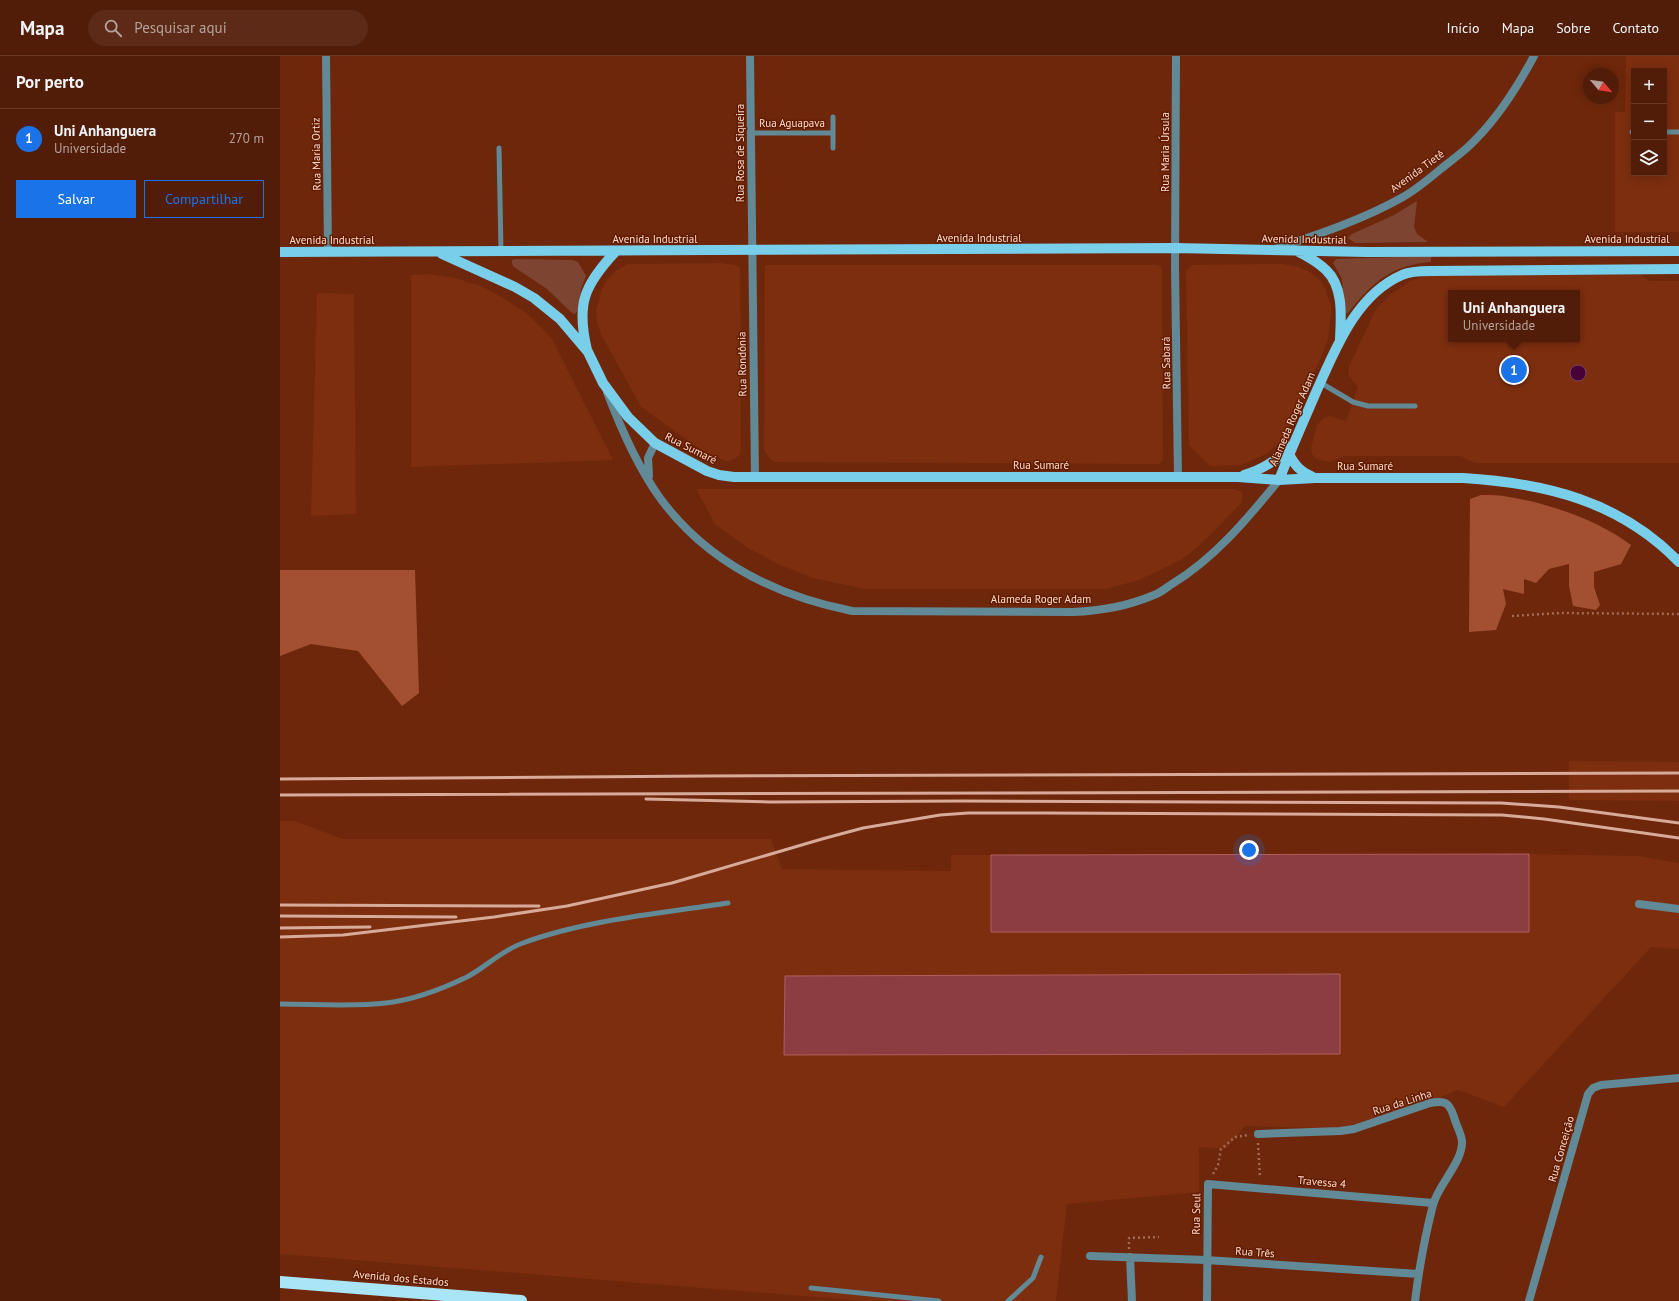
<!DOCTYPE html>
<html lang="pt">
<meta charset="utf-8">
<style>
:root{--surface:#521d08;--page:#5c2a16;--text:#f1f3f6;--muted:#b5a29c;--line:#683b29;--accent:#1a73e8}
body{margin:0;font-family:"PT Sans",sans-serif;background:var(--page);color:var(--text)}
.controls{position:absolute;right:12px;top:12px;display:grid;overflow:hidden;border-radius:0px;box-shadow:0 2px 10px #0003}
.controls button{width:36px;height:36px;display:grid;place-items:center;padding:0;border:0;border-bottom:1px solid var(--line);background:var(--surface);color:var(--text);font:20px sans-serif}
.compass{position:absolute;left:1303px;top:12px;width:36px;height:36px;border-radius:50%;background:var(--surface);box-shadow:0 2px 10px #0003;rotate:119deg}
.you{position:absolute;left:969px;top:794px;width:14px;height:14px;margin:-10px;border:3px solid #fff;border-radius:50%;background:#1a73e8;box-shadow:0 0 0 6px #1a73e833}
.badge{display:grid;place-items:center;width:26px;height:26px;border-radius:50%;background:var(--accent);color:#fff;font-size:13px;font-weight:700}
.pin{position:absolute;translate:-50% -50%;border:2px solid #fff;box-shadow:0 1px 4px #0006}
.popup{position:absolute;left:1168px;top:234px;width:132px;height:52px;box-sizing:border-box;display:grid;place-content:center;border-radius:0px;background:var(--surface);filter:drop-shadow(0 1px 3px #0005);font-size:13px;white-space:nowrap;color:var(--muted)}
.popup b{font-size:15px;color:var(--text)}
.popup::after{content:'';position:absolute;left:50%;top:100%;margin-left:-8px;border:8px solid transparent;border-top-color:var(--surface)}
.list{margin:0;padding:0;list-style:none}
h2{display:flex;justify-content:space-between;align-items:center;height:52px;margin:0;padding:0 16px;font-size:17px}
h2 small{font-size:13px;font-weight:400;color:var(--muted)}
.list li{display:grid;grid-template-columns:26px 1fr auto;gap:12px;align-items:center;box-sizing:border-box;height:60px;padding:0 16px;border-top:1px solid var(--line)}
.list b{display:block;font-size:15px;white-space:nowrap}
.list p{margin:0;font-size:13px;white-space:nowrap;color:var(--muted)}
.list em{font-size:13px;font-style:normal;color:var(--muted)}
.actions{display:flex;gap:8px;padding:12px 16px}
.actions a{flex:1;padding:9px 0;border:1px solid var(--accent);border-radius:0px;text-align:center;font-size:14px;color:var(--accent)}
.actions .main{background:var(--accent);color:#fff}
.icon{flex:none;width:22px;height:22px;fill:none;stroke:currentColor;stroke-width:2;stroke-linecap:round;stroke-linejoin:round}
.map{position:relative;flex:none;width:1399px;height:1245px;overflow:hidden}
header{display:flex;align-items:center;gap:24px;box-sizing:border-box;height:56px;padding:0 20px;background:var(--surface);border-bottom:1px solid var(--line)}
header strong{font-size:19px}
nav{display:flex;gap:22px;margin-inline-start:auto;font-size:14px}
.search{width:280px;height:36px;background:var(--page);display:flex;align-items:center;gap:10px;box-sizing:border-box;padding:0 14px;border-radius:22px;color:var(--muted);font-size:15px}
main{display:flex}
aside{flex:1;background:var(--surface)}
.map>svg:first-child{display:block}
.built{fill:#7d2e0f;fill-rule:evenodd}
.green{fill:#7c4431}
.forest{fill:#a34f31}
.water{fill:#480038;stroke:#7e4165}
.building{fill:#8c3d41;stroke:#b15e60}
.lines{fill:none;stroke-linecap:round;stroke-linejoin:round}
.path{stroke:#a36953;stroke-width:2.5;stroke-dasharray:2 3;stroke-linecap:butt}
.lane{stroke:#618996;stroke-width:5}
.street{stroke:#618996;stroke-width:8}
.primary{stroke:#79cfe9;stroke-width:10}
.highway{stroke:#aae5f7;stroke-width:12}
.rail{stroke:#d7aa9a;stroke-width:3}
.labels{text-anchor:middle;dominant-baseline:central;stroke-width:3;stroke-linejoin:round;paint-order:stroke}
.street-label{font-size:11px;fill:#fcd9cd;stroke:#611c00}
</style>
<header>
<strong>Mapa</strong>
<div class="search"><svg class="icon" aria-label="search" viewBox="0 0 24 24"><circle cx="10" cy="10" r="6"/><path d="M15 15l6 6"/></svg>Pesquisar aqui</div>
<nav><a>Início</a><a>Mapa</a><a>Sobre</a><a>Contato</a></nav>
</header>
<main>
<aside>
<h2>Por perto<small></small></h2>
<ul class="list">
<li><span class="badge">1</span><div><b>Uni Anhanguera</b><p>Universidade</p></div><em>270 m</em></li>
</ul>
<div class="actions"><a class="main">Salvar</a><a>Compartilhar</a></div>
</aside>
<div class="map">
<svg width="1399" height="1245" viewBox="0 0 1399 1245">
<rect width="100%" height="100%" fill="#6e270b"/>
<path class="built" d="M1346,0H1399V176H1335V56H1345ZM1354,15H1384V117H1354Z
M439,207L456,209L460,212L461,392L460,398L456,402L449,405H445L420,393L361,351L321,278L317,267L316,254L322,233L327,224L337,214L348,208Z
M1002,208L1016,210L1030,216L1040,224L1045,232L1051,249V259L1048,283L1043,297L1006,379L1001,386L986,398L961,409L930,410L909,389L906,215L912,209Z
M485,209H878L882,212L883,404L879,408L495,406L490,403L484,394Z
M150,218L175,222L203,231L225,243L245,256L262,272L272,283L333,404L131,411V219Z
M1149,219H1360L1370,225H1399V407H1195L1180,400H1064L1050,406L1040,404L1035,402L1032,398L1031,392L1037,369L1044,362L1049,360L1066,365L1078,331L1069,320V310L1096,253L1111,238L1130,225ZM1171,237H1297V283H1171Z
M37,237L74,238L76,458L31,460Z
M416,433H955L962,436L963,440L962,446L934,475L913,495L899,505L859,524L826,533H585L533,522L498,508L468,492L435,468Z
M1289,705L1399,706V745L1289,744Z
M0,765H15L63,783H491L502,813L671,815V799L1249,798L1359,800L1399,807V893L1371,891L1224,1051L1178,1034L1084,1073L965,1070L946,1093L919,1091V1136L787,1148L776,1245H584L0,1198Z"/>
<path class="green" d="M1137,145L1134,171L1137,178L1148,186L1075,187L1068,182L1072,178L1114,159Z
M1151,200V206C1111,209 1093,226 1068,257H1066L1064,253L1062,223L1053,207L1056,203Z
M236,203L293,204L298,206L306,220L301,233L298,254L295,258L292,257L267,233L234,211L232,208V204Z"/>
<path class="forest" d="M1201,439C1210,439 1220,439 1229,441C1268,447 1320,465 1351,489L1341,508L1314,516V531L1320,549L1316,554L1293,550L1289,530V508L1269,513L1256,527L1244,523V538L1223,533L1226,548L1216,574L1189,576L1190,443Z
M0,514H135L139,637L122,650L78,595L31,588L0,600Z"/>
<path class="water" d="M1290 317a8 8 0 1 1 16 0a8 8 0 1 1-16 0Z"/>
<path class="building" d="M1249,798V876H711V799Z
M1060,918V998L504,999L505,920Z"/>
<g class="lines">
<path class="path" d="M1232,560L1279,557L1399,558
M978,1087L980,1122
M933,1118L938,1109L941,1093L955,1081L968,1079
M849,1193V1182L879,1181"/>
<path class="lane" d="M553,61V92
M1352,76H1354
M1384,76H1399
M471,77H553
M219,92L221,195
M1041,327L1073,346L1088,350H1135
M0,948C33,948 74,951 106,947C133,944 162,933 187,921C206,911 222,894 243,887C305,864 383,857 448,847
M531,1232L659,1245
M728,1245L753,1222L761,1201"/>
<path class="street" d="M46,0L48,196
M470,0L475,421
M896,0L895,211L898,421
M997,192C1040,178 1084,163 1123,141C1137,133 1150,122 1162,112C1171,105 1180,98 1188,91C1215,66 1237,32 1254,0
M327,336C341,373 357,410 380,442C427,506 497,540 572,555L793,556C821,555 848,550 874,539C880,537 886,532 892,528C935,502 968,462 999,424
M369,420L368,402L375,387
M1359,848L1399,853
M978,1078L1060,1075L1074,1073L1150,1047C1165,1044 1169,1046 1174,1061C1176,1069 1181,1077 1182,1085C1183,1106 1158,1129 1153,1149C1145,1180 1139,1213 1135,1245
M810,1200L926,1204L1138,1218
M850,1201L852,1245
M927,1245L928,1128L1153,1147
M1249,1245L1308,1038L1313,1032L1321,1029L1399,1022"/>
<path class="primary" d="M1017,195C1027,200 1038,206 1046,214C1064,231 1061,261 1060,283
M0,196L895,192L1087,196L1399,195
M162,198L235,231L254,242L280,263L308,296L323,327L348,361L375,387L427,415L439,419L454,421H958L999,424L1035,422H1183C1265,427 1340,445 1399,506
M307,294C296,248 304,229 336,195
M1009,398C1015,410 1021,416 1033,421
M964,419C983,413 996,405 1010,390
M999,424C1011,393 1024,364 1037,334C1056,292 1076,239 1122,219C1130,215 1142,215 1151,215L1399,213"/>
<path class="highway" d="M0,1226L241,1245"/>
<path class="rail" d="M0,723L426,720L1399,717
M0,739L1399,735
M366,743L490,746L682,745L1221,747L1279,751L1399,767
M0,849L259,850
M0,860L176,861
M0,872L90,871
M0,881L63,879L214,861L287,850L392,827L542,783L583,772L660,759L688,757H763L1222,759L1264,763L1399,782"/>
</g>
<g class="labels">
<g class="street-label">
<text x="512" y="67">Rua Aguapava</text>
<text transform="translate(885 96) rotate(-90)">Rua Maria Úrsula</text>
<text transform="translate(460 97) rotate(-90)">Rua Rosa de Siqueira</text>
<text transform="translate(36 98) rotate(-91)">Rua Maria Ortiz</text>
<text transform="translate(1137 115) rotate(-36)">Avenida Tietê</text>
<text x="699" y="182">Avenida Industrial</text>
<text x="375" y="183">Avenida Industrial</text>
<text transform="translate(1024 183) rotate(1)">Avenida Industrial</text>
<text x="1347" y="183">Avenida Industrial</text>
<text x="52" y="184">Avenida Industrial</text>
<text transform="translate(886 307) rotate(-91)">Rua Sabará</text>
<text transform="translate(462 308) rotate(-91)">Rua Rondônia</text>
<text transform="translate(1012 363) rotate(-67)">Alameda Roger Adam</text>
<text transform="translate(411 392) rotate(27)">Rua Sumaré</text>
<text x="761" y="409">Rua Sumaré</text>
<text x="1085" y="410">Rua Sumaré</text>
<text x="761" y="543">Alameda Roger Adam</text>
<text transform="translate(1122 1046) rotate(-18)">Rua da Linha</text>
<text transform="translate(1281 1093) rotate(-74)">Rua Conceição</text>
<text transform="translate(1042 1126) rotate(5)">Travessa 4</text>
<text transform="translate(916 1158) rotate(-89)">Rua Seul</text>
<text transform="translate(975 1196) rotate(4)">Rua Três</text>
<text transform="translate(121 1222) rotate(5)">Avenida dos Estados</text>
</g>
</g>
</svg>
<div class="controls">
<button>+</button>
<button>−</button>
<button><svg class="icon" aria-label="layers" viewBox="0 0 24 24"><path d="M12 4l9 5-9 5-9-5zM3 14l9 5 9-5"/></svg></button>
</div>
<svg class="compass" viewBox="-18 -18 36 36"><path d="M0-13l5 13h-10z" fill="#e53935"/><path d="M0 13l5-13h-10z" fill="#b5a29c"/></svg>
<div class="you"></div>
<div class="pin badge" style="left:1234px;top:314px">1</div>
<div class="popup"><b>Uni Anhanguera</b>Universidade</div>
</div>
</main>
